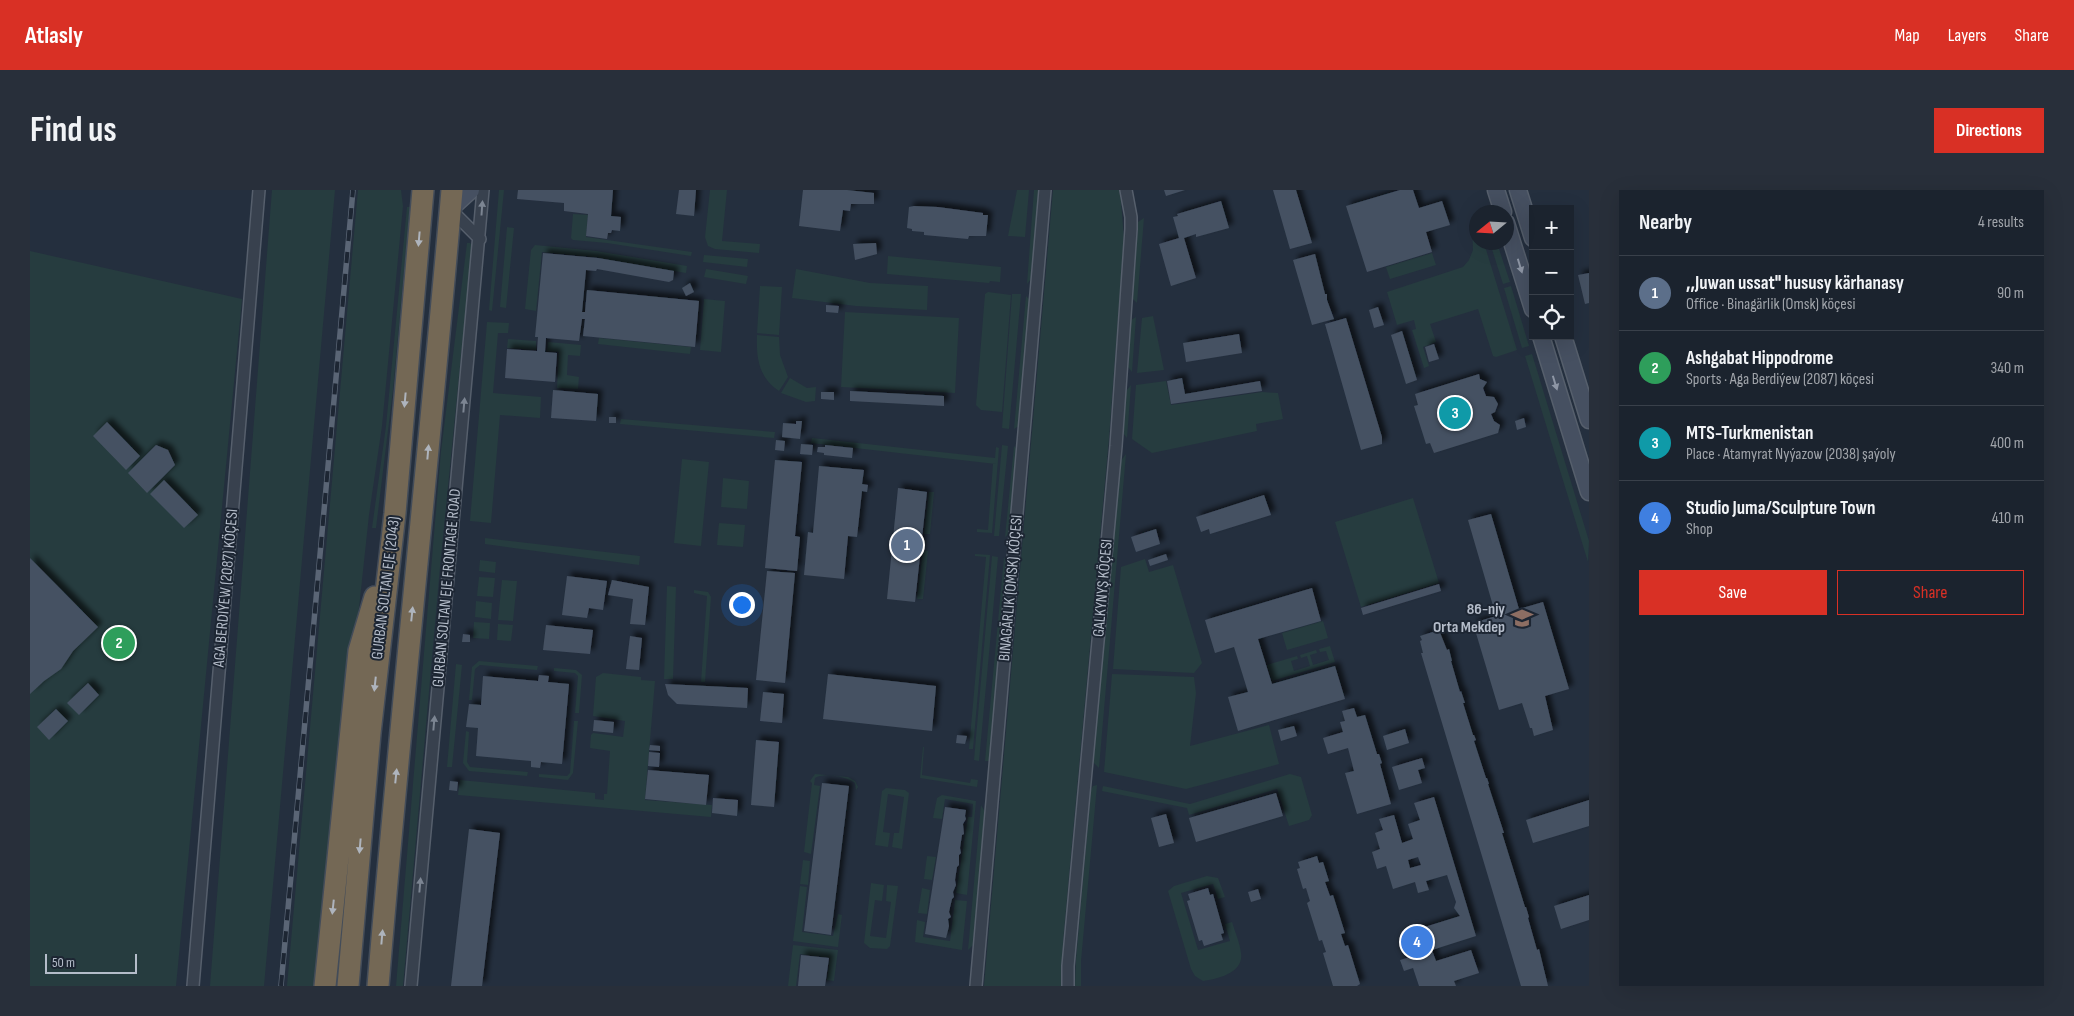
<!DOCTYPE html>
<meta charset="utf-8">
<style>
:root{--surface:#1b232e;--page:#282f3a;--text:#f1f3f6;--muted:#a0a4aa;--line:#39404a;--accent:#d93025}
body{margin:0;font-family:"Sofia Sans Condensed",sans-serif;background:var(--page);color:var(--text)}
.controls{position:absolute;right:15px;top:15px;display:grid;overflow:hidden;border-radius:0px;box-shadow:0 5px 20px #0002}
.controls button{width:45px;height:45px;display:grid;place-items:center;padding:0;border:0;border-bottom:1px solid var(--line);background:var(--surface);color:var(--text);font:25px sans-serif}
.compass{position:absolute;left:1439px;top:15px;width:45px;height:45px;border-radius:50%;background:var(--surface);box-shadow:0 5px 20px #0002;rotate:252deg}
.scale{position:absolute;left:15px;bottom:12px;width:92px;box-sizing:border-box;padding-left:5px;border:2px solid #b4bcc9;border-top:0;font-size:14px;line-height:18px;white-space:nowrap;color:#b4bcc9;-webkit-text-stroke:4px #1d2633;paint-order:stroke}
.you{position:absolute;left:711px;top:414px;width:18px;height:18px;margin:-12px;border:4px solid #fff;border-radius:50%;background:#1a73e8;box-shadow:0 0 0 8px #1a73e833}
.badge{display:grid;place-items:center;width:32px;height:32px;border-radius:50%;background:var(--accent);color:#fff;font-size:16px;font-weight:700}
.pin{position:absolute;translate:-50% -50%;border:2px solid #fff;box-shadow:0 1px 5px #0006}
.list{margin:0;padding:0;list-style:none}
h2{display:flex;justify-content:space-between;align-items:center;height:65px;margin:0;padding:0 20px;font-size:21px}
h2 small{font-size:16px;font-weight:400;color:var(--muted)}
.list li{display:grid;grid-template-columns:32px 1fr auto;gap:15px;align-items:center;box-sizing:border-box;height:75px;padding:0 20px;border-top:1px solid var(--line)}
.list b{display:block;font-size:19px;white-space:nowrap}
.list p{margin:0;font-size:16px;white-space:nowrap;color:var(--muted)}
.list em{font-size:16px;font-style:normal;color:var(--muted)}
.actions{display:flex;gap:10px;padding:15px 20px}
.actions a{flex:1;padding:11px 0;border:1px solid var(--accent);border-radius:0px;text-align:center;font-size:18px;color:var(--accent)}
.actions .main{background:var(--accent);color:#fff}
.icon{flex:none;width:28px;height:28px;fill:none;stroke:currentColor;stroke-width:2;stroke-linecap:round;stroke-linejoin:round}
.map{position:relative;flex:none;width:1559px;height:796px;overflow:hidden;border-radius:0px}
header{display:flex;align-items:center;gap:30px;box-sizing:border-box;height:70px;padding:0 25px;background:var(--accent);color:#fff}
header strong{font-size:24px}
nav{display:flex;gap:28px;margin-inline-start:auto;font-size:18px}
.intro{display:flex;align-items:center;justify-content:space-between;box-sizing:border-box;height:120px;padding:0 30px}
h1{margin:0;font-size:35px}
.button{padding:12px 22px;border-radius:0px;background:var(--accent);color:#fff;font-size:18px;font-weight:700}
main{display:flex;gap:30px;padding:0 30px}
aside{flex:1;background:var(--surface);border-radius:0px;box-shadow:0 5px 20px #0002}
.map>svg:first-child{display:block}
.green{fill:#263c3f}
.building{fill:#455162;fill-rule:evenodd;filter:url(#shadow)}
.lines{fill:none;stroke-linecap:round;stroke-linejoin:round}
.street-casing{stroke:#565f6c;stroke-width:14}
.secondary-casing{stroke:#565f6c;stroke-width:19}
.highway-casing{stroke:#434c59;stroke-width:24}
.street{stroke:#38414e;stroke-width:11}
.secondary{stroke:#465061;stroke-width:16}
.highway{stroke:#746855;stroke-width:21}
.rail-casing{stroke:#5a6575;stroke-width:5.5}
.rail{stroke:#1d2633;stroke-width:4;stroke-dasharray:11;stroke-linecap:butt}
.oneway{fill:#7c8592}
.oneway2{fill:#aeb4bd}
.oneway3{fill:#8e96a5}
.labels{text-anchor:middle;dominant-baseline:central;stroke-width:4;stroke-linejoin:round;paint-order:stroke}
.street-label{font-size:16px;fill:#b4bcc9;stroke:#1d2633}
.poi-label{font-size:16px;font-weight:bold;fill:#b4bcc9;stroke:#1d2633;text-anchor:end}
</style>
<header>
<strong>Atlasly</strong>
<nav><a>Map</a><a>Layers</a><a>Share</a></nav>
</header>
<div class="intro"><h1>Find us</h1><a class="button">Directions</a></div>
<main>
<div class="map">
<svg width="1559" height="796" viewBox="0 0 1559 796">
<defs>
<filter id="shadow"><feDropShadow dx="4.5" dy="-4.5" stdDeviation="2.5" flood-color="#0009"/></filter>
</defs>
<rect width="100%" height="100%" fill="#242f3e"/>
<path class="green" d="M242,0H305L234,796H180Z
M328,0H371L373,16L352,236L339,325L329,418L314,498L288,776L309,778L307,796H257Z
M469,0H474L462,121L459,120Z
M680,0H697L692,51L730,54L729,63L685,59L678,56L675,47Z
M987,0H999L995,47L978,46Z
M1004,0H1009L1001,89L997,94Z
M1023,0H1090L1094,48L1079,248L1033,752L1032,796H954Z
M377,17H380L363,200L346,338H342L356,236Z
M543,24L558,25L556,47L662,62L661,66L577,53L543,50L541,48Z
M1114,28L1107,113L1103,109L1108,32Z
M1446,34V52L1454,53L1487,160L1466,167L1463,166L1448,119L1400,134L1406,152L1393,157L1399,176L1394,178L1382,140L1386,139L1384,130L1367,135L1357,102L1433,77L1439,70L1443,60L1442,37Z
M477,37L484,38L476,118L470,117Z
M437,53H440L442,56L410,377L373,796H366L411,261Z
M1460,53H1467L1480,92L1473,94Z
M505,55L566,61L657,76L656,83L563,67L512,62L506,121L495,119L501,60Z
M0,61L212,109L146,796H0Z
M1402,63L1406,75L1360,89L1356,77Z
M674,65L718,69L717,77L673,72Z
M858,66L971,77L970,92L960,91L959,93L857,84Z
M676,79L718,86L716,94L674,87Z
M766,79L840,93L898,96L897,120L826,116L762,108Z
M730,96L752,97L749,145L727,143Z
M1481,96L1499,156L1492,158L1474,98Z
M958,102L981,105L972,222L951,220L946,215L955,104Z
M982,104H991L979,239L972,238Z
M996,106L999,109V114L989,236L984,239Z
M674,109L695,111L691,162L670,160Z
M815,122L929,128L925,203L811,197Z
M1123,126L1134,180L1107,183L1112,128Z
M1106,127L1102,182L1098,177L1101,130Z
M457,132L479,133L478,143H468L463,203L511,207L510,228L470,225L461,333L440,331Z
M727,145L749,147L750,165L758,187L749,201C729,188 726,168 727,145Z
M569,148L661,157L660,164L568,154Z
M478,149L506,151V160L477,158Z
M518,152L551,155L550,166L538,165L537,185L549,187L548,199L527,198L529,162L517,161Z
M1502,164L1559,351L1558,372L1495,166Z
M760,188L777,198L786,197L785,211L776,212L751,203Z
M1136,191L1141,215L1232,202L1248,203L1253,229L1226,234L1227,241L1122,263L1102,249L1106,195Z
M1101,195L1097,248L1093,243L1096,201Z
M591,229L745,242L744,248L590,234Z
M782,248L965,268L966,257L969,258L962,343L947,342V339L958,340L963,274H966L781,253Z
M972,255L978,256L969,346H964Z
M984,256L987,259L980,343L975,347Z
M1096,264L1069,578L1063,572L1090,272Z
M652,269L679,272L671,356L644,353Z
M693,288L719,291L717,319L691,317Z
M899,302H904L900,344H894Z
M1383,308L1409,393L1331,417L1305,332Z
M689,333L715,335L713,357L687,355Z
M455,348L610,366L609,375L455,354Z
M893,360L898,361L893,409H887Z
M945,364L960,365L943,559H939L956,367L945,366Z
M962,366L968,367L949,571L944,570Z
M974,367L977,374L959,571H955Z
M1115,369L1119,382L1143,375L1172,473L1164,483L1083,479L1091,377Z
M450,370L466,372L465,383L449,381Z
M449,387L465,388L463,407L447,406Z
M472,390L487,391L483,431L468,430Z
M637,396L646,397L643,489H634Z
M664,400L678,402L681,407L675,492H671L677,406L664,403Z
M446,411L462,413L461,429L445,427Z
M1293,431L1298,448L1257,460L1252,443Z
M444,432L460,433L459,449L443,448Z
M468,434L483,435L481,451L467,450Z
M1300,456L1305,472L1242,491L1237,475L1267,466L1268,469L1261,471L1264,481L1280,476L1277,466L1271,468L1270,465L1286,460L1287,463L1280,465L1283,475L1299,470L1296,461L1290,462L1289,459Z
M449,471L508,476L507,480L450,475L445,479L442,510H439L442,477Z
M426,474L432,475L422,577H417Z
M524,478L546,480L552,485L549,523H545L548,486L545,483L524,481Z
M573,483L611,487V490L625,491L615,610L682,615L681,627L428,605L430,590L565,603V609L574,610V604H577L580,561L560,558L561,545L563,543L593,547L595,531L563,526L566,487Z
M1082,484L1164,487L1166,503L1160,556L1239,535L1249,574L1156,599L1074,582Z
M544,531H548L543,583L538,590L509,587V584L537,586L540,583Z
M436,541L439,542L437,572L440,577L498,582L497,586L439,581L433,573Z
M893,557H894L892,585L940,593L941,589L948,590L947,597L890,588Z
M785,584L818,587L825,591L828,597L826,600L825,593C817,587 794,582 785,588L784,595L790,596L781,664L774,662L782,593L780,591Z
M1260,584L1271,587L1282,625L1279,630L1259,636L1247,599L1159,625L1157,618L1072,601L1073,596L1160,614Z
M1067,595L1051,771V796H1045L1046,770L1061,600L1063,596Z
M856,598L875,600L879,603L872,659L862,657L864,643H869L874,607L858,604L853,642L860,643L858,657L845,655L852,601Z
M912,605L946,611L937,705L926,703L938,627H942L943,614L915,609L912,629L903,628L907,608Z
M951,615L955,622L943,755L938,760Z
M897,666L906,667L902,690L894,689Z
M773,670L780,671L778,695L770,694Z
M1177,686L1188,688L1195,707L1188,709L1183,694L1151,703L1168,760L1200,751L1195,734L1202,732C1205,742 1210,753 1211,763C1214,783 1188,789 1173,791L1165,786L1161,779L1138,701L1144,696Z
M841,693L854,695L852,711L845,710L840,746L856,748L861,712L856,711L857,695L868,696L860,756L857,759L840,758L834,753Z
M770,696L777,697L772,742L803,746L808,724L812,725L808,757L763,751Z
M892,698L900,700L897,724L888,723Z
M925,710L937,711L932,760L885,752L887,730L895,732L893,747L920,751Z
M763,755L808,760L804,791L797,790L800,768L770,764L766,796H758Z"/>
<path class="building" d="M488,0H583L581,26L591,27L590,41L582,40L581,43H578L577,49L556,46L558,24L534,21V13L487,9Z
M649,0H666L664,26L646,24Z
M773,0H817L844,3V14H821L820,21L813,20L810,41L769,36Z
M1134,0H1155L1136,6Z
M1243,0H1266L1282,53L1260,59Z
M1370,0H1383L1389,18L1412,11L1420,35L1396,42L1402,62L1337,82L1316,16Z
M1191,11L1199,38L1166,47V44L1154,48L1166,88L1141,96L1129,54L1149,48L1143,27L1148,26L1147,24Z
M884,16L908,17L953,23V25H958L956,46H939L938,49L894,45V42L882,41V39L877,38L879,17Z
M846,53L847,64L825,70L823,54Z
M513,63L568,68L644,81L643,90L639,92L567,79L566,81L556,80L552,122H555L557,100L669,111L665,157L553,146L555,129H552L549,151L516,148L515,162L527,163L525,192L475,188L477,159L507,161L508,147H505Z
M1285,64L1295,104H1297V110L1304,129L1282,135L1263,70Z
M1559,83V113L1555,114L1548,85Z
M660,93L664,102L656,106L652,98Z
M796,115L809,116L808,123L796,122Z
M1348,117L1354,135L1344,138L1339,120Z
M1316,128L1352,247V254L1331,260L1295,134Z
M1372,141L1387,190L1376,194L1361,145Z
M1209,144L1212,163L1156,172L1153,153Z
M1404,154L1409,169L1399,172L1395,157Z
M1449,184L1450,189L1457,192L1453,198L1456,206L1464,207L1468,214L1465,222L1461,224L1464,231L1470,235L1468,243L1404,263L1400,253L1396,254L1384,216L1388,215L1385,204Z
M1152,188L1155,204L1230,191L1232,201L1141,214L1137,191Z
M523,200L568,204L566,231L521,228Z
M820,201L914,206V216L820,211Z
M791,202H804V210L791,209Z
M579,227H586V233H579Z
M1494,228L1496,237L1487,240L1485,231Z
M766,231H772L770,249L752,247L753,233L766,234Z
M77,232L110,266L96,280L63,246Z
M746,250L755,251L754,261L745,260Z
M771,254L783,255L782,265L770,264Z
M126,255L138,260L145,275L117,303L98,283Z
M795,255L823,258L822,268L794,265V263L787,262L788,257H795Z
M745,270L772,272L765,346L770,347L767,381L735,378Z
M789,276L834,280L832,294L838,295L837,302L832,301L827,347L818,346L814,389L774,385L778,342L783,343Z
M134,290L168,325L154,338L120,304Z
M868,298L897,302L885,412L857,409Z
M1234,305L1241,325L1180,344L1179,339L1171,342L1166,327Z
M1461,324L1489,419L1513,412L1539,499L1515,506L1523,540L1504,546L1502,538H1500L1492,513L1469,520L1443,433L1466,426L1438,330Z
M1126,339L1130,354L1106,362L1101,347Z
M1136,364L1138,370L1120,376L1118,370Z
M0,368L68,437L43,461L31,479L14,491L0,504Z
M737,381L765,383L755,493L726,490Z
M537,386L577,391L573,420L559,418L557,428L532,425Z
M582,390L619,397L615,435L600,434L603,409L578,405Z
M1409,394L1411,401L1333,425L1331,418Z
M1282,398L1291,431L1228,449L1242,494L1305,476L1315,509L1208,541L1198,507L1218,502L1204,457L1185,463L1175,430Z
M516,435L563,440L560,464L513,460Z
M1409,440L1417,460L1419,459L1422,471H1421L1430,502L1431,501L1435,513H1433L1443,545H1444L1446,550L1444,551L1456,588H1457L1459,594H1458L1474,643H1472L1495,717H1496L1499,727L1498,728L1507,760L1509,759L1518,796H1491L1391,463H1393L1390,451L1392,450L1390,446Z
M433,444L440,445V452H432Z
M600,446L612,448L609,480L596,479Z
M798,484L906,496L902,541L793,529Z
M509,485L519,486L518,492L539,494L532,574L511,572L510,578L501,577V571L446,566L448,538L436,537L439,514L451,515L453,486L508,491Z
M58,493L69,505L49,525L37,513Z
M635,494L718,498L717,518L647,514L638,505Z
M733,502L754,504L752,533L730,531Z
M1324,518L1327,527L1335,525L1347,564H1349L1352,573L1350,574L1361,614L1327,624L1315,583L1324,581L1318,558L1298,564L1293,548L1313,542L1310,532L1315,531L1312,521Z
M26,519L38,531L19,550L7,537Z
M564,530L584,532L583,543L563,541Z
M1264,536L1267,546L1251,551L1248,540Z
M1375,539L1379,553L1357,560L1353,546Z
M927,545L937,546L935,554L926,553Z
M726,550L749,552L744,617L721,615Z
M620,555L630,556V561L619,560Z
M619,562L630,563L629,577L618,576Z
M1392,568L1395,578L1388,580L1392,593L1369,600L1362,577Z
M618,580L679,585L676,615L615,609Z
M420,591L428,592L427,601L419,600Z
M792,593L819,596L801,745L774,741Z
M1246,603L1253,626L1166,652L1159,628Z
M1404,607L1446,746L1402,760L1406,771L1441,760L1449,783L1424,791L1426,796H1389L1383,778L1374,781L1370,770L1380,767L1372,744L1430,726L1424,718L1426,712L1417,685L1396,691L1399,700L1388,703L1385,692L1363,699L1356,676L1347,679L1342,662L1350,659L1345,643L1353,640L1349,629L1364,625L1372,653L1383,649L1378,634L1390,630L1384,613ZM1388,667L1391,675L1380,678L1378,670Z
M683,608L708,610L707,626L682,623Z
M1559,610V636L1503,653L1496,630Z
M915,617L936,620L935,626L936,629L933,634L934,644L932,645L930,658L931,663L929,665V675L927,677L925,690L926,695L923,702L924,707L922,709L919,722L921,727L918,729L919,736L916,748L895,744Z
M1136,624L1144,653L1129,657L1121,628Z
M439,639L470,643L452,796H421Z
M1287,666L1289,673L1293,672L1299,691L1295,692L1300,706L1303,705L1315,743L1311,744L1315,756L1318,755L1330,794L1327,796H1303L1293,763L1296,762L1292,750L1289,751L1277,713L1280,711L1276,698L1273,699L1267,679L1270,678L1268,672Z
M1178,698L1180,705L1183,704L1194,743L1191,744L1193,750L1174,756L1172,750L1169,751L1157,711L1160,710L1158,704Z
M1228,699L1231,709L1221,712L1218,702Z
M1559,705V730L1531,739L1524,716Z
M771,765L799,768L795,796H768Z"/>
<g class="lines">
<g class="street-casing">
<path id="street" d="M420,19L450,49
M163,796L229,0
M381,796L453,0
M946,796L1015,0
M1038,796V776L1086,256L1101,39V27L1096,0"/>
</g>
<g class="secondary-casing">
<path id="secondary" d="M1466,0L1473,22
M1488,0L1503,48
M420,19L441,0
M1476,33L1503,119
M1511,146L1559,302
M1533,146L1559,230"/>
</g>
<g class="highway-casing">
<path id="highway" d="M295,796L329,461L345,407
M318,796L340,543L365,323L393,0
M348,796C370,530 399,266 422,0"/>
</g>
<use href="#street" class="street"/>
<use href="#secondary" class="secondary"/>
<use href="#highway" class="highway"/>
<g class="rail-casing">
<path id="rail" d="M251,796L323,0"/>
</g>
<use href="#rail" class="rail"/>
</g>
<defs><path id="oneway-solid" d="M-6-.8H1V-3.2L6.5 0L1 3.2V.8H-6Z" transform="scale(1.25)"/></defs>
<g class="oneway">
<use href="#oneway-solid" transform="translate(452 18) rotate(-86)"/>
<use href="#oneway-solid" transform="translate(434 215) rotate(-85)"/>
<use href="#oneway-solid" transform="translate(404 533) rotate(-85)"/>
<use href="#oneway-solid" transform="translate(390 695) rotate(-85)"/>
</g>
<g class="oneway2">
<use href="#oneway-solid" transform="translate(389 49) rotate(95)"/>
<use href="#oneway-solid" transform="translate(375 210) rotate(95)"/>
<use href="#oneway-solid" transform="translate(398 262) rotate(-85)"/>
<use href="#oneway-solid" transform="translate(382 424) rotate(-84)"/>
<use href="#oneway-solid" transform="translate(345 494) rotate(96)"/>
<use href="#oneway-solid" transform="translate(366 586) rotate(-84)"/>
<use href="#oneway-solid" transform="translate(330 656) rotate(95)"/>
<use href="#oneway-solid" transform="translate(303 717) rotate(96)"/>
<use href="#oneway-solid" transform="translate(352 747) rotate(-85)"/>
</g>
<g class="oneway3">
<use href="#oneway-solid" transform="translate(1490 76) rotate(73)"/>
<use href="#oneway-solid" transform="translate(1525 193) rotate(73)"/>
</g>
<defs>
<g id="school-bare" transform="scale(1.725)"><path d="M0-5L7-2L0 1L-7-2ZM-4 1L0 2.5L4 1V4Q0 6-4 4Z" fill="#8d6e63" stroke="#1d2633" stroke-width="2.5" paint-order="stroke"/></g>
</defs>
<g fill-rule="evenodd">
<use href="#school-bare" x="1492" y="428"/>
</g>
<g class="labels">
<g class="street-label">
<text transform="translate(196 398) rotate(-85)">AGA BERDIÝEW (2087) KÖÇESI</text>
<text transform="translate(356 398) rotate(-83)">GURBAN SOLTAN EJE (2043)</text>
<text transform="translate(417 398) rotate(-85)">GURBAN SOLTAN EJE FRONTAGE ROAD</text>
<text transform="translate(981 398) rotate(-85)">BINAGÄRLIK (OMSK) KÖÇESI</text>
<text transform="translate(1073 398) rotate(-85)">GALKYNYŞ KÖÇESI</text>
</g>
<g class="poi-label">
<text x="1475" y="419">86-njy<tspan x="1475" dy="18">Orta Mekdep</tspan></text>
</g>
</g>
</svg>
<div class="controls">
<button>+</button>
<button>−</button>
<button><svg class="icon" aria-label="locate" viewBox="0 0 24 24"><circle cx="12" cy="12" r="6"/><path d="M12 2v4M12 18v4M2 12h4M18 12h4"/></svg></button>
</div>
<svg class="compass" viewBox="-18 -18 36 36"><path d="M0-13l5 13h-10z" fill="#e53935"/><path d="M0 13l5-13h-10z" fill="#a0a4aa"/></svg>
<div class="scale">50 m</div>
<div class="you"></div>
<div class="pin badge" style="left:877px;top:355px;background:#5c6f8a">1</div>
<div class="pin badge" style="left:89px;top:453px;background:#2e9e5b">2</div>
<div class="pin badge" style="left:1425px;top:223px;background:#0f9aa8">3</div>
<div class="pin badge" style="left:1387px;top:752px;background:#3f7fe0">4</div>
</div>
<aside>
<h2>Nearby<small>4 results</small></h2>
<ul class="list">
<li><span class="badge" style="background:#5c6f8a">1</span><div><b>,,Juwan ussat&quot; hususy kärhanasy</b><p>Office · Binagärlik (Omsk) köçesi</p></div><em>90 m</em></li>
<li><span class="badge" style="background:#2e9e5b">2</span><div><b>Ashgabat Hippodrome</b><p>Sports · Aga Berdiýew (2087) köçesi</p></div><em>340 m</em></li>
<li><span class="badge" style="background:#0f9aa8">3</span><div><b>MTS-Turkmenistan</b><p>Place · Atamyrat Nyýazow (2038) şaýoly</p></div><em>400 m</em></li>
<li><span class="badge" style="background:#3f7fe0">4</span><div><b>Studio Juma/Sculpture Town</b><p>Shop</p></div><em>410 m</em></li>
</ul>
<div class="actions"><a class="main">Save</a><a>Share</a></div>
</aside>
</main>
